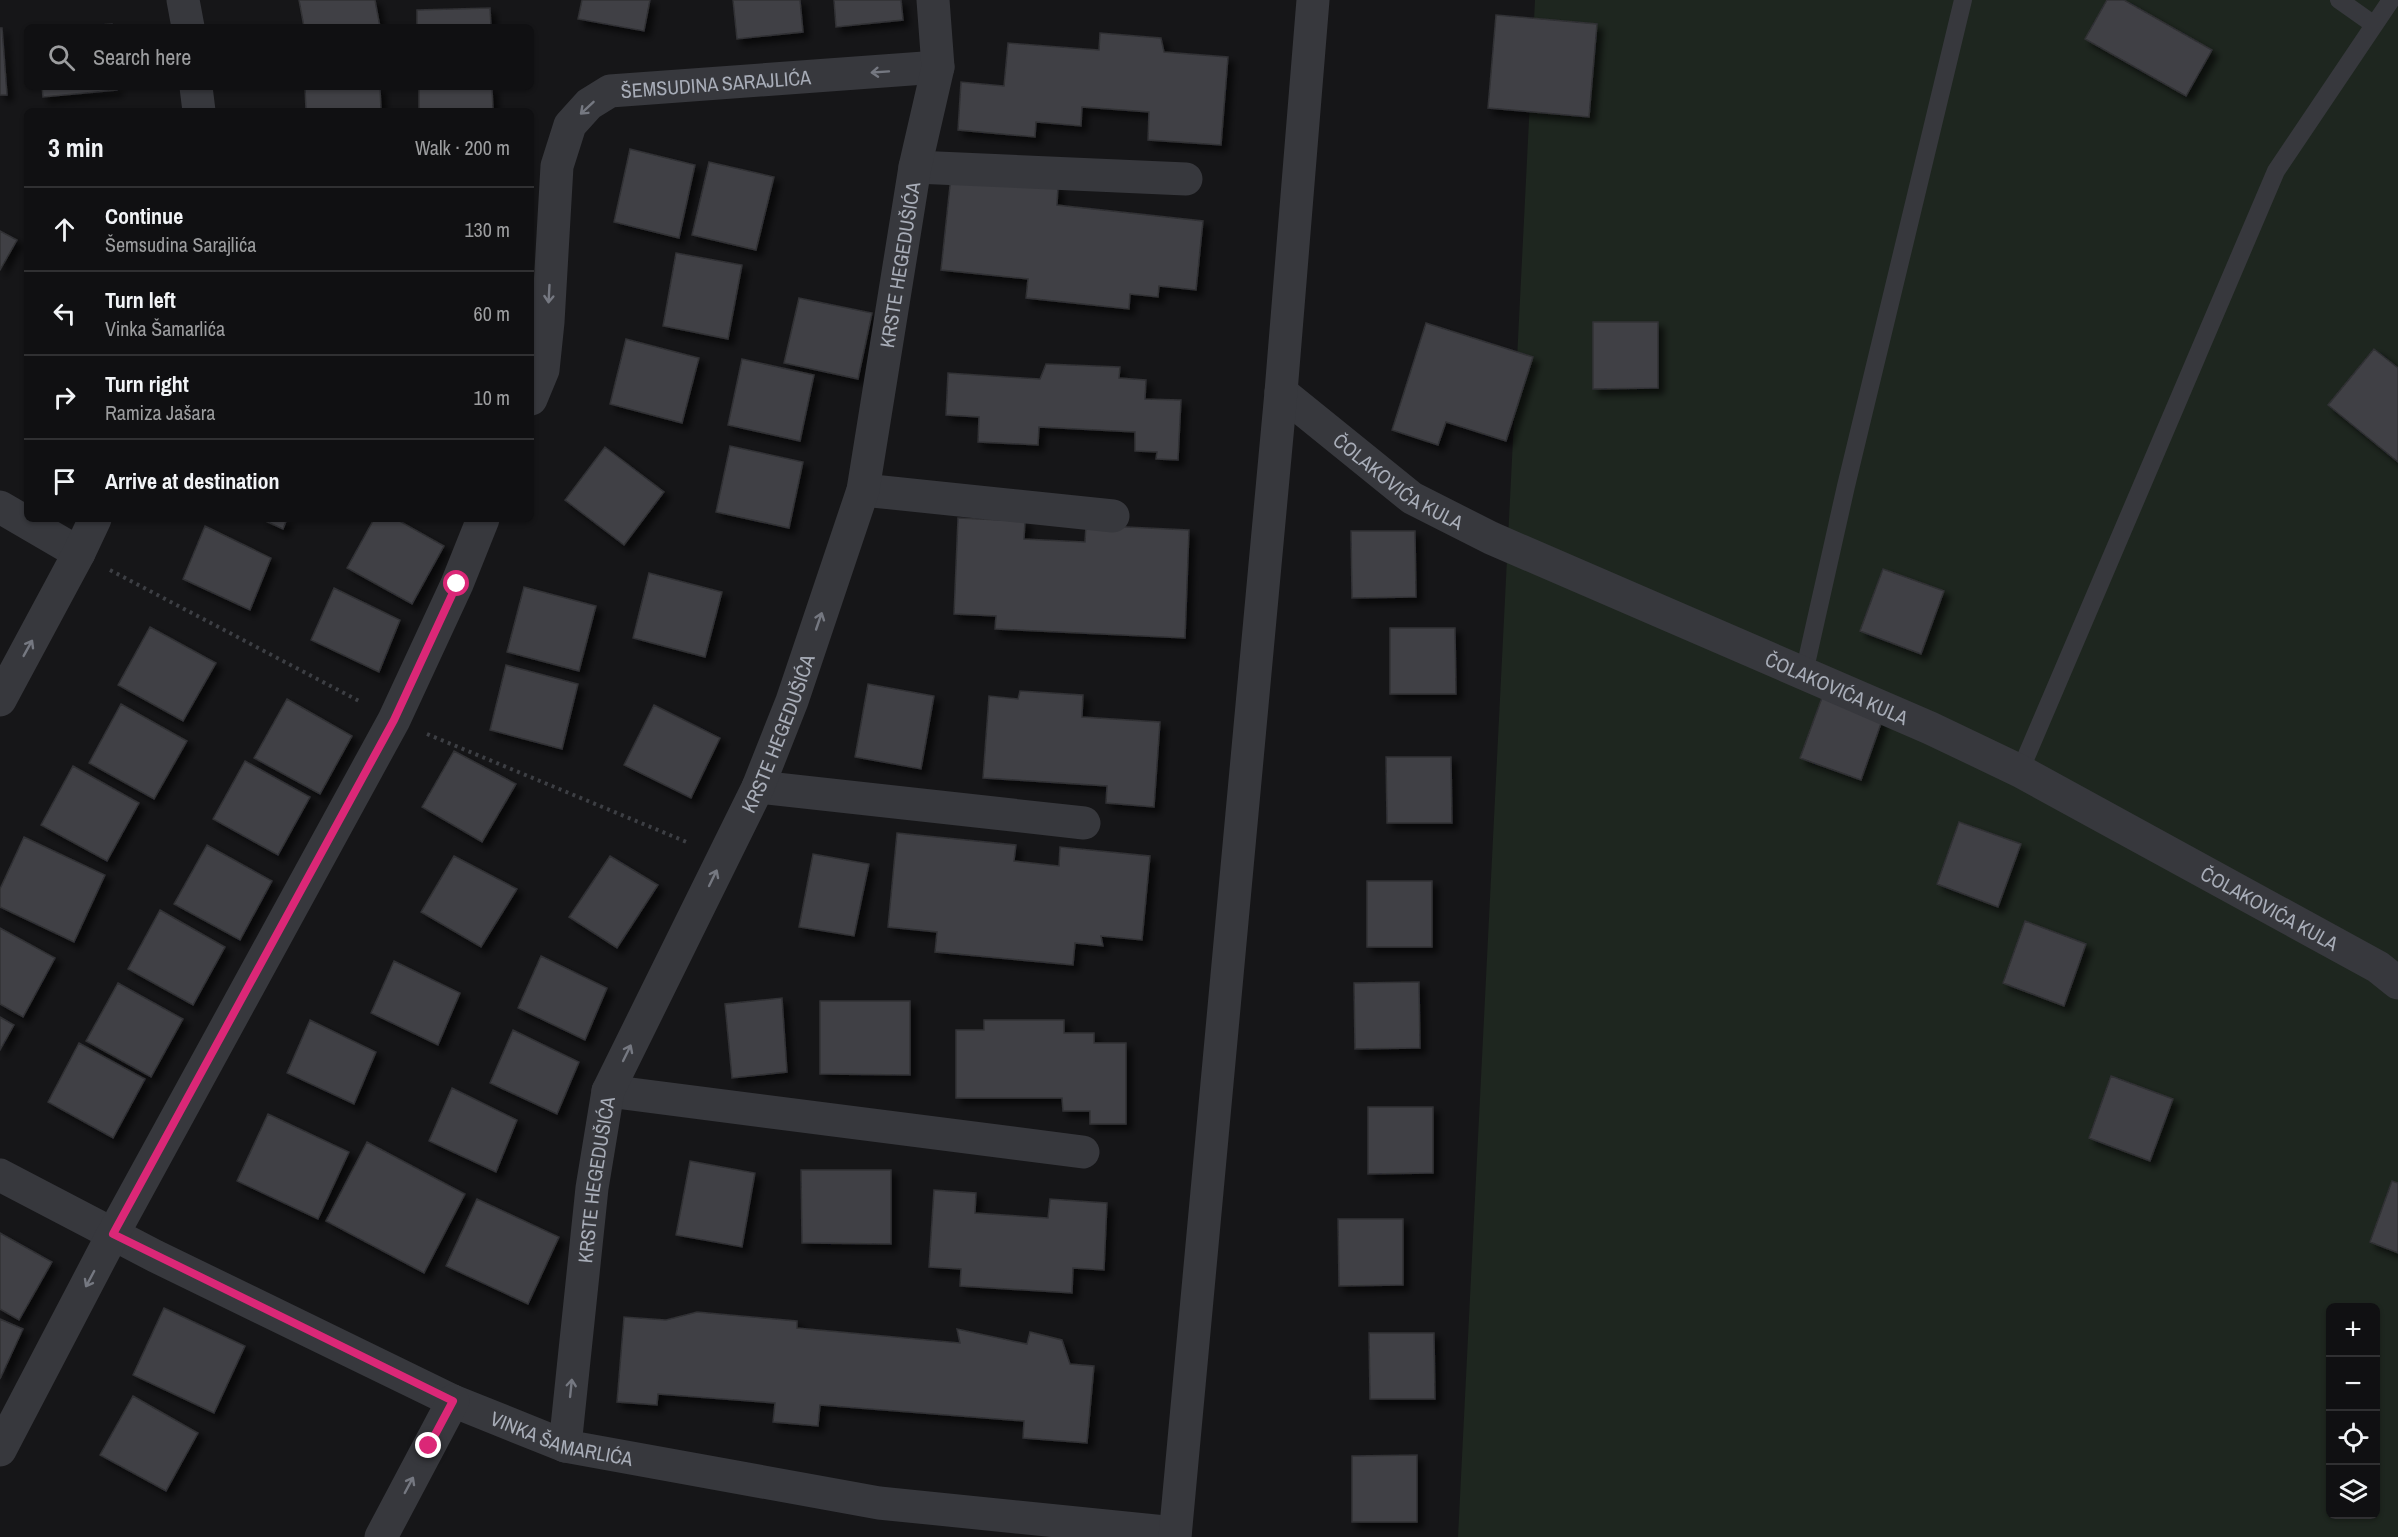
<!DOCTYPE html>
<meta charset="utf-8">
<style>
:root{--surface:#101012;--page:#1e1e20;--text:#f1f3f6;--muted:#9c9d9f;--line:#303032}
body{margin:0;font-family:"Archivo Narrow",sans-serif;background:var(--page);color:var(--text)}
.controls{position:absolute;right:18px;bottom:18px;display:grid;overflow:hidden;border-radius:9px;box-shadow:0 2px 4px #0004}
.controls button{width:54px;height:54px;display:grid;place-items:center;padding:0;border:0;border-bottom:2px solid var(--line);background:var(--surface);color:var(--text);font:30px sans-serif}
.stop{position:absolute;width:18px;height:18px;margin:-14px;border:4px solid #db2777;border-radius:50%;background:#fff}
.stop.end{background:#db2777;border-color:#fff;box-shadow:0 2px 6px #0008}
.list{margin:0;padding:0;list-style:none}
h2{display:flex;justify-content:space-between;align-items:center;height:78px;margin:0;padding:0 24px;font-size:26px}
h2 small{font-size:20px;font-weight:400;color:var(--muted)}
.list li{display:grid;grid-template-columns:39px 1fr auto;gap:18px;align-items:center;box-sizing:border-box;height:84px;padding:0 24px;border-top:2px solid var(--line)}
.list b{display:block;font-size:22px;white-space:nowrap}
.list p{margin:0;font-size:20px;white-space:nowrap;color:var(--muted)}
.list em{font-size:20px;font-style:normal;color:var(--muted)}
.icon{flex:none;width:33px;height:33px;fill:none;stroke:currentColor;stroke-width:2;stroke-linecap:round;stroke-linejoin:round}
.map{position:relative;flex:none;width:2398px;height:1537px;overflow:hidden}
.search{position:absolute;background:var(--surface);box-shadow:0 2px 4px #0004;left:24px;top:24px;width:510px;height:66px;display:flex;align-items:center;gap:15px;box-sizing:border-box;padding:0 21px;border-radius:9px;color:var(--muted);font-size:22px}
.panel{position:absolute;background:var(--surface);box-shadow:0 2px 4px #0004;left:24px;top:108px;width:510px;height:414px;border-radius:9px}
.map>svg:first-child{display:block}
.park{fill:#1e261f;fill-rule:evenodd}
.building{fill:#404145;stroke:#303034;stroke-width:1.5;filter:url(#shadow)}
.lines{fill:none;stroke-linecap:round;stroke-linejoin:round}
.path{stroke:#3d3f44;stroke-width:4;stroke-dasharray:3 4.5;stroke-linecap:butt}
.service{stroke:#37383d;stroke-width:18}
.minor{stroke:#37383d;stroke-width:33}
.oneway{stroke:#757881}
.route{stroke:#db2777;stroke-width:8}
.labels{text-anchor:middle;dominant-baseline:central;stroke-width:6;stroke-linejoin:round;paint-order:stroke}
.street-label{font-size:20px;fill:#a8adb8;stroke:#111113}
</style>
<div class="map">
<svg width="2398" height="1537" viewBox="0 0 2398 1537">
<defs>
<filter id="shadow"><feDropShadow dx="5.5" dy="5.5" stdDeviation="3" flood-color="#0009"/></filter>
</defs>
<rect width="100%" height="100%" fill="#161618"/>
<path class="park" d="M1535,0H2398V1537H1458ZM2330,1308H2376V1514H2330Z"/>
<path class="building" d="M299,0H375L380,27H304Z
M582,0H650L644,31L578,19Z
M733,0H800L803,32L737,39Z
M834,0H901L903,20L836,27Z
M2107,0H2124L2212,50L2186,96L2085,39Z
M490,8L491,27H417V10Z
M1496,15L1597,24L1589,117L1488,108Z
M112,24V27H73Z
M0,28H2L7,95H0Z
M1100,33L1161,38L1164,52L1228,57L1221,145L1148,140L1149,112L1082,107L1081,126L1036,122L1035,137L958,130L961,82L1004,86L1008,43L1099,50Z
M42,87H117V90L43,97Z
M305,87H380L381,111H306Z
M419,87H492L493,111H419Z
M630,149L695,165L679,238L614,222Z
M709,162L774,177L756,250L692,235Z
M951,176L1058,187L1057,205L1203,221L1196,290L1159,286L1158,297L1130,294L1129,309L1026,298L1028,279L941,270Z
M0,231L17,240L0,270Z
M676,253L742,265L728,339L663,326Z
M799,298L872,313L858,379L784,363Z
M1593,322H1658V388L1593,389Z
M1426,323L1533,357L1506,441L1446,422L1438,445L1392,430Z
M626,339L699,358L682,423L610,404Z
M2374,349L2398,368V462L2328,405Z
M742,359L814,375L800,441L728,425Z
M1046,364L1120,367L1119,378L1146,380L1145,399L1181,400L1178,460L1156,459L1157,452L1135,451V432L1039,427L1038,445L978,442L979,417L946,415L948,373L1040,379Z
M730,446L803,462L789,528L716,512Z
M605,447L664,492L624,545L565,500Z
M958,518L1025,521L1024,539L1085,542L1086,525L1189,530L1185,638L995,629L996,616L954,614Z
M261,519H287L283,529Z
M374,519H396L444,546L412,604L347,568Z
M205,526L271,558L250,610L183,579Z
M1351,531H1415L1416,597L1352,598Z
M1883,569L1944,591L1921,654L1860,631Z
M649,573L722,592L705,657L633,638Z
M524,587L596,606L579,671L507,652Z
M334,588L400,620L379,672L311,640Z
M150,627L216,663L183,721L118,685Z
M1390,628H1455L1456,694H1390Z
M506,665L578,684L562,749L490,730Z
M868,684L934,696L921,769L855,757Z
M1020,691L1083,695L1082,717L1160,722L1154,807L1106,803L1107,786L983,778L989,696L1018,699Z
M1823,695L1883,718L1861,780L1800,758Z
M287,699L352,736L320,794L254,758Z
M121,704L187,741L154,799L89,763Z
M654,705L720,738L691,798L624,765Z
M454,751L516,784L482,842L422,807Z
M1386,757H1451L1452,823H1387Z
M245,761L310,797L278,855L213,819Z
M73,766L139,803L107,861L41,825Z
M1959,822L2021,844L1998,907L1937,884Z
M897,833L1016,845L1014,861L1059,866L1060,847L1150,856L1142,940L1101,936L1103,946L1075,943L1073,965L935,952L937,932L888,927Z
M24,837L105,875L74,942L0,907V889Z
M207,845L272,881L240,940L174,904Z
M813,854L869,864L854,936L799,927Z
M454,856L517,889L481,947L421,912Z
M610,856L658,885L617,948L569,917Z
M1367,881H1432V947H1367Z
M160,910L225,947L193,1005L128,969Z
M2025,921L2086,944L2064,1006L2003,983Z
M0,928L55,958L23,1017L0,1004Z
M541,956L607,988L585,1040L518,1008Z
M394,961L460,993L438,1045L371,1013Z
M1419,982L1420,1048L1355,1049L1354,983Z
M118,983L183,1019L151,1077L86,1041Z
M782,998L787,1072L732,1078L725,1004Z
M820,1001H910V1075L820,1074Z
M0,1017L14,1025L0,1050Z
M310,1020L376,1052L354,1104L287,1073Z
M984,1020H1064V1033H1094V1043H1126V1124H1090V1111H1063L1062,1098H956V1030H984Z
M513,1030L579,1062L557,1114L490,1083Z
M79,1043L145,1079L113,1138L48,1102Z
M2111,1076L2173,1099L2150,1161L2089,1138Z
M452,1088L517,1120L496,1172L429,1141Z
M1368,1107H1433V1173L1368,1174Z
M268,1114L349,1152L318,1219L237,1181Z
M367,1142L465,1194L424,1273L326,1221Z
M690,1161L755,1173L742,1247L676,1235Z
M801,1170H891V1244L802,1243Z
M2392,1181L2398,1183V1253L2370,1242Z
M934,1190L976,1193L975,1213L1048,1218L1050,1199L1107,1203L1104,1270L1073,1268L1072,1293L960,1286L961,1269L929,1267Z
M477,1199L559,1237L528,1304L446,1266Z
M1338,1219H1403V1285L1339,1286Z
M0,1233L52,1262L19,1320L0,1309Z
M164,1308L245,1346L214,1413L133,1375Z
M697,1312L797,1321V1328L960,1343L957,1329L1027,1344L1030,1332L1062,1340L1070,1364L1094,1366L1087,1443L1023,1438L1024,1421L820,1405L818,1426L773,1422L775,1403L658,1394L657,1405L617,1402L624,1317L666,1320Z
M0,1319L23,1329L0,1379Z
M1369,1333H1434L1435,1399H1370Z
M133,1396L198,1433L166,1491L100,1455Z
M1417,1455V1522H1352V1456Z"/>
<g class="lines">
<path class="path" d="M110,570L361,702
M427,734L689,843"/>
<path class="service" d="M2339,0L2373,24
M1804,673L1846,486L1963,0
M2020,771L2276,171L2391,0"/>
<g class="minor">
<path d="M183,0L188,27"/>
<path d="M196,87L199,111"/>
<path d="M915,167L1186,179"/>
<path id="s1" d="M1281,392L1412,498L1491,538L1930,728L2020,771L2378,967L2398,983"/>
<path id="s2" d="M531,399L543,370L548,322L557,166L570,125L589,104L610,91L938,67"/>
<path d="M863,490L1113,516"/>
<path d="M0,507L79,553"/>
<path d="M0,700L79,553L95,519"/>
<path d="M758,787L1084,823"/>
<path d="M608,1091L1083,1152"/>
<path id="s3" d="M0,1175L155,1256L453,1401L565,1446L879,1503L1175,1533"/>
<path id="s4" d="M565,1446L592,1188L608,1091L758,787L792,701L863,490L915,167L938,67L933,0"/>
<path d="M0,1450L113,1234L394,720L457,584L483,519"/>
<path d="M381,1537L453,1401"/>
<path d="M1175,1537L1281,392L1313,0"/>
</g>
</g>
<defs><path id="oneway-shaft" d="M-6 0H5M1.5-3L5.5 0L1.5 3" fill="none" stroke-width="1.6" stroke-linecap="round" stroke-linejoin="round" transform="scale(1.5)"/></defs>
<g class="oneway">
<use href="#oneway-shaft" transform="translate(880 72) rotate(176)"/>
<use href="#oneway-shaft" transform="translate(587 108) rotate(137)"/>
<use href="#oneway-shaft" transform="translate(549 294) rotate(93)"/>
<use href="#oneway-shaft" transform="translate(819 621) rotate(-71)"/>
<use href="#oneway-shaft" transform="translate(28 648) rotate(-61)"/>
<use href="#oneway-shaft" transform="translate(713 878) rotate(-64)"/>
<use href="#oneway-shaft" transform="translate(627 1053) rotate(-64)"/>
<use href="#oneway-shaft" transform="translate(90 1279) rotate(118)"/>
<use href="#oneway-shaft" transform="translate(571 1388) rotate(-84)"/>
<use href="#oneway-shaft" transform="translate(409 1485) rotate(-62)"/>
</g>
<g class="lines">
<path class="route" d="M429,1446L453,1401L113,1234L394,720L457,584"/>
</g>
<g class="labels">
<g class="street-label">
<text stroke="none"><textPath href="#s2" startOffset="438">ŠEMSUDINA SARAJLIĆA</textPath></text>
<text stroke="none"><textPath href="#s4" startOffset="1240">KRSTE HEGEDUŠIĆA</textPath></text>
<text stroke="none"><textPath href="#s1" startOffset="148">ČOLAKOVIĆA KULA</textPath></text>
<text stroke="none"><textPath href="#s1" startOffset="634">ČOLAKOVIĆA KULA</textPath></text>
<text stroke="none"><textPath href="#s4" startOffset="754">KRSTE HEGEDUŠIĆA</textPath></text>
<text stroke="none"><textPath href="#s1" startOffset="1120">ČOLAKOVIĆA KULA</textPath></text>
<text stroke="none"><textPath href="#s4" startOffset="268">KRSTE HEGEDUŠIĆA</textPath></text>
<text stroke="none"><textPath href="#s3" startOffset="622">VINKA ŠAMARLIĆA</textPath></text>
</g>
</g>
</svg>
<div class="controls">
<button>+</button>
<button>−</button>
<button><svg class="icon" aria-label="locate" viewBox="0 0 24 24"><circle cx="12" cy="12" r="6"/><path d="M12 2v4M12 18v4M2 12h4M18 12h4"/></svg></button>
<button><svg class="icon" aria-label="layers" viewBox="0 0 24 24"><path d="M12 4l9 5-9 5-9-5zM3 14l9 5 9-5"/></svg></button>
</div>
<div class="stop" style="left:457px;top:584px"></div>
<div class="stop end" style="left:429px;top:1446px"></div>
<div class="search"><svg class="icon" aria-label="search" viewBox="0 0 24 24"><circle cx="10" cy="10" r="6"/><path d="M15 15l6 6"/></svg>Search here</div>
<section class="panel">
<h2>3 min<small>Walk · 200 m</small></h2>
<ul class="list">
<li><svg class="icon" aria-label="ahead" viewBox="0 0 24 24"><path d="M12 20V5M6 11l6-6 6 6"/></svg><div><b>Continue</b><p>Šemsudina Sarajlića</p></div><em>130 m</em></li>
<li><svg class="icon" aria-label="left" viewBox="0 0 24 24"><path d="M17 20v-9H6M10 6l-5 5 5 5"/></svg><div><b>Turn left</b><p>Vinka Šamarlića</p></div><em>60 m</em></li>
<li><svg class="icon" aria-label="right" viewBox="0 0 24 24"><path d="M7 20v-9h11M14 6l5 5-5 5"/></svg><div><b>Turn right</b><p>Ramiza Jašara</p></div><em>10 m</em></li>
<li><svg class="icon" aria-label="arrive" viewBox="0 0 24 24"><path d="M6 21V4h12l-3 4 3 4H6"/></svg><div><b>Arrive at destination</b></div></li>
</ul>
</section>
</div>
